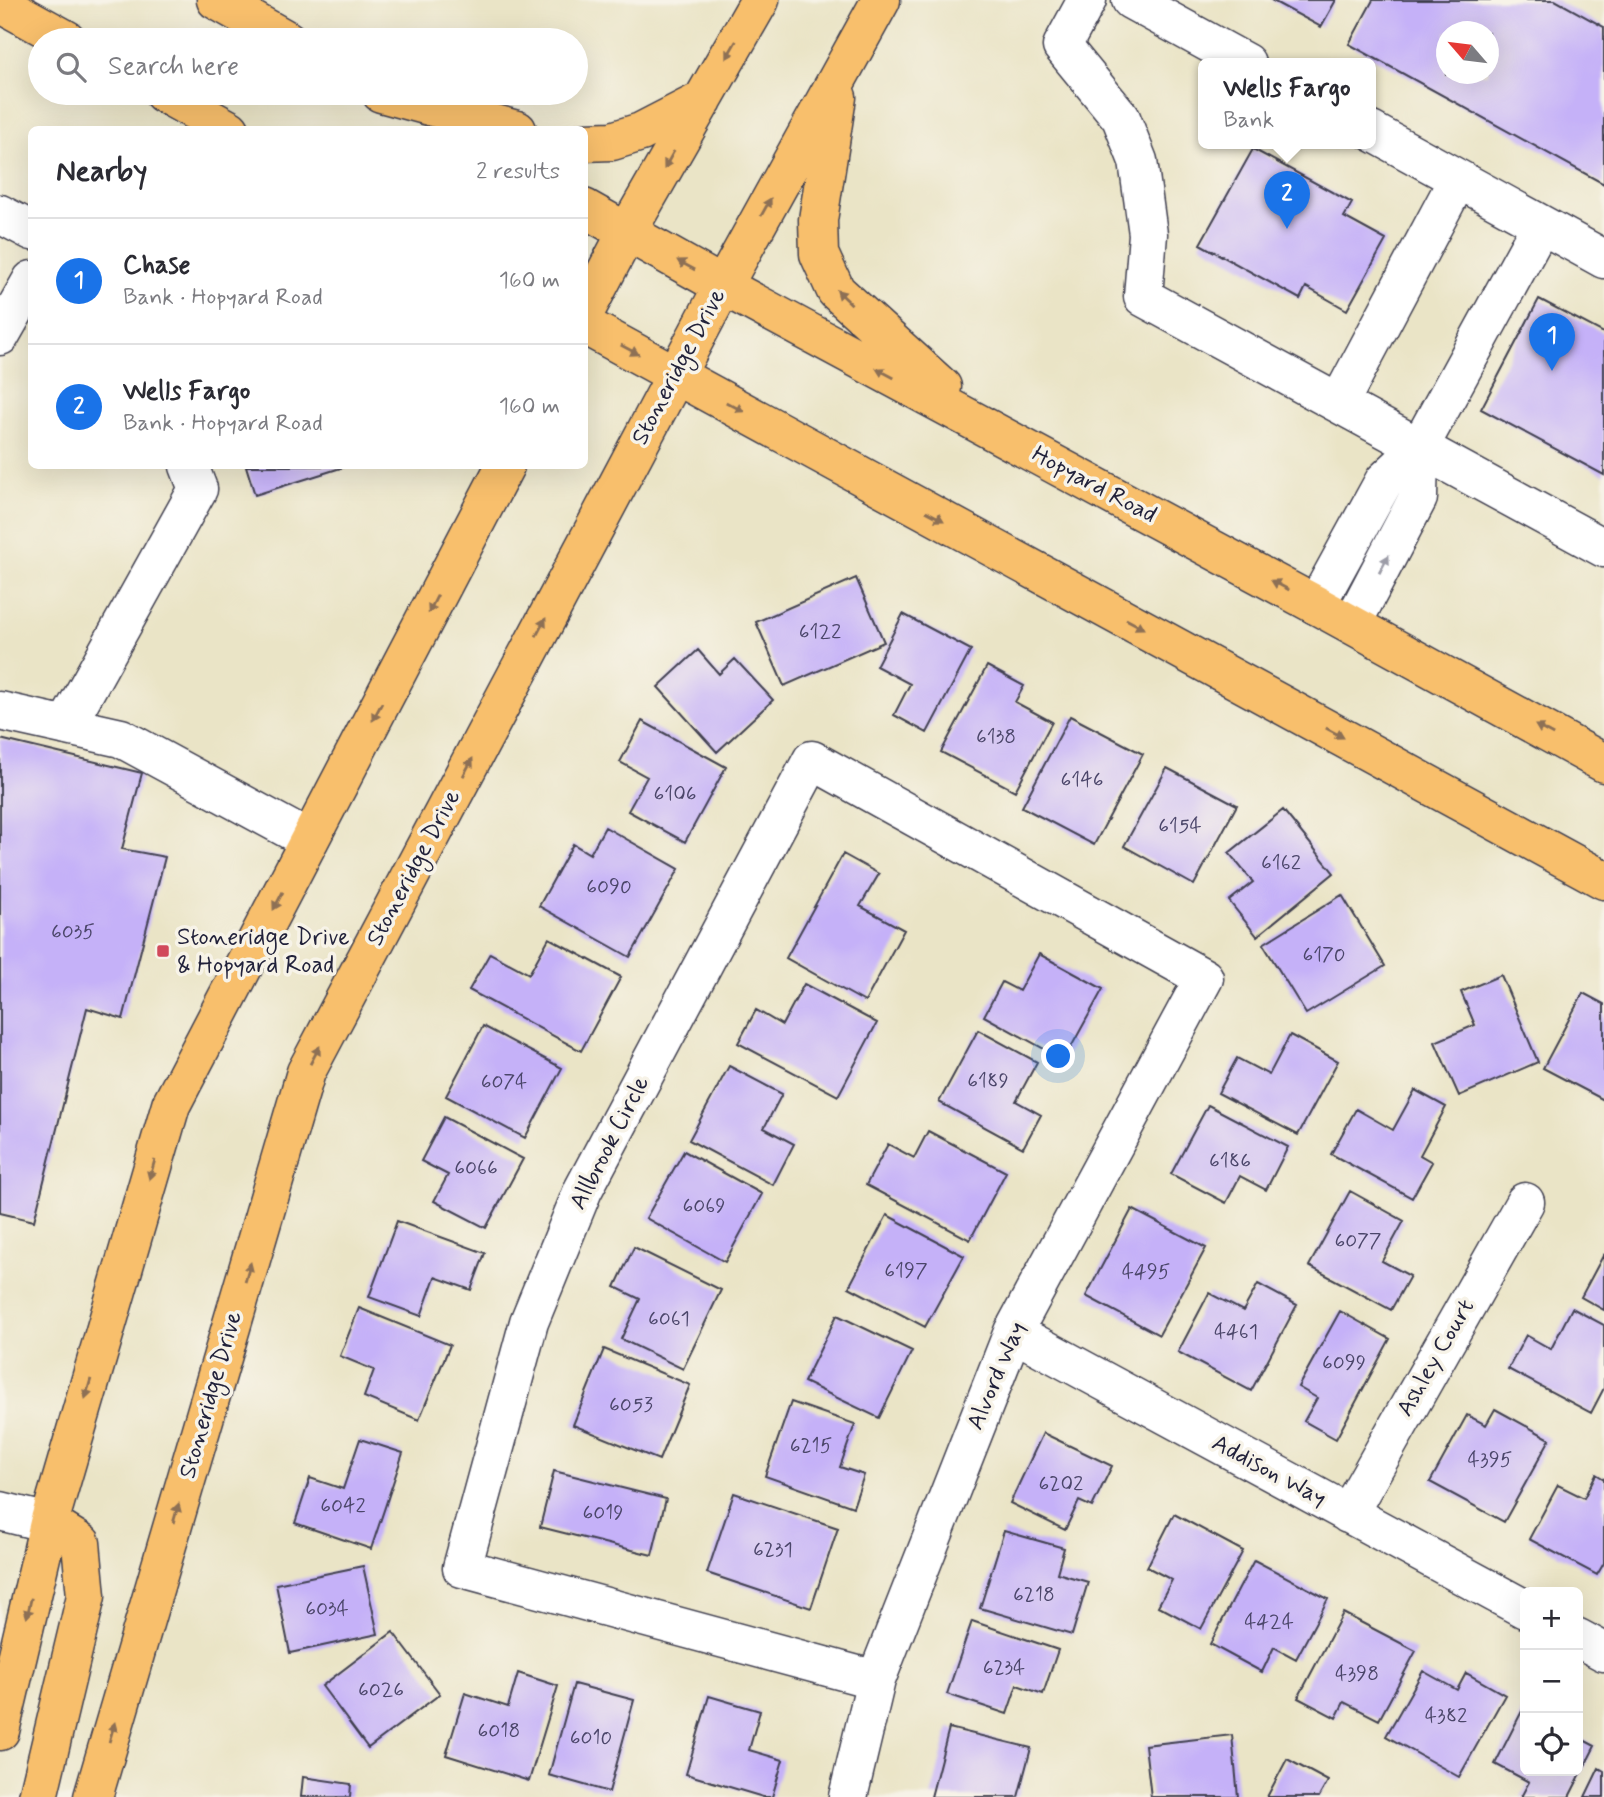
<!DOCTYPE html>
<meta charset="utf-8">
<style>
:root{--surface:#fff;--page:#f7f7f7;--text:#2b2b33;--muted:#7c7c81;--line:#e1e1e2;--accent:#1a73e8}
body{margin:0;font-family:Mynerve,sans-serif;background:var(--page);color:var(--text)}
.controls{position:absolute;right:21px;bottom:21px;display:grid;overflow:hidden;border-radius:10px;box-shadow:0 7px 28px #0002}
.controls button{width:63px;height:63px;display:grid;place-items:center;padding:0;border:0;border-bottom:2px solid var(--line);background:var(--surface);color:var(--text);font:35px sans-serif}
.compass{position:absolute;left:1436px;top:21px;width:63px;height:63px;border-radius:50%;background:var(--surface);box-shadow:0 7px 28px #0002;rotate:298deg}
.you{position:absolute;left:1059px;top:1057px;width:24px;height:24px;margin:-18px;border:5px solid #fff;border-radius:50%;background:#1a73e8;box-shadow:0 0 0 10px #1a73e833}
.badge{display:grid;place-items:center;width:46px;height:46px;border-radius:50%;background:var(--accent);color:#fff;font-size:23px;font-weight:700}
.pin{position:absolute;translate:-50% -58px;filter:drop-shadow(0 2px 4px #0008)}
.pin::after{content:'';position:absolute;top:37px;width:24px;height:21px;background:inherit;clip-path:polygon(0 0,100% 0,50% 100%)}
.popup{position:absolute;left:1198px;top:58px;width:178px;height:91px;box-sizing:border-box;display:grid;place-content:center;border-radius:10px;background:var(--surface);filter:drop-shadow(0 2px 5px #0005);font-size:23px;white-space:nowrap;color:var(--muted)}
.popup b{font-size:26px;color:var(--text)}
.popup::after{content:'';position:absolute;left:50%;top:100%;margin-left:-14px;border:14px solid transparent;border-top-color:var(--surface)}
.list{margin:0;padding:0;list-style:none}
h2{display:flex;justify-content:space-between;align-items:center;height:91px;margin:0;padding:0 28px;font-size:30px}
h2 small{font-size:23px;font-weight:400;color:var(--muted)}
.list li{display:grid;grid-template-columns:46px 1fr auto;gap:21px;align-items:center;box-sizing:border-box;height:126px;padding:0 28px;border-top:2px solid var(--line)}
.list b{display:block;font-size:26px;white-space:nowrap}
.list p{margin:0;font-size:23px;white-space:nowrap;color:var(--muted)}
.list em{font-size:23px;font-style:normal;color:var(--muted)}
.icon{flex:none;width:38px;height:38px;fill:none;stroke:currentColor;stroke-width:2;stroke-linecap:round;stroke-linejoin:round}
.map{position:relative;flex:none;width:1604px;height:1797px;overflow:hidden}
.search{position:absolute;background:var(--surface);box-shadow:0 7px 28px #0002;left:28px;top:28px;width:560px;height:77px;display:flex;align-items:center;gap:18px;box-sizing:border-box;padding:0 24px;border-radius:38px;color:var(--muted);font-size:26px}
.panel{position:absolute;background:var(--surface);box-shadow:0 7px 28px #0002;left:28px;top:126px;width:560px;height:343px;border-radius:10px}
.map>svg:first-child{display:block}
.building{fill:#c5b1f8;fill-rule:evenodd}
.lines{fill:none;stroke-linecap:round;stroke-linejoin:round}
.minor-casing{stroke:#403f50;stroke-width:41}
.major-casing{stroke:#403f50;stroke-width:41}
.minor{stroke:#fff;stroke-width:38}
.major{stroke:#f8bf6c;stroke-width:38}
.oneway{fill:#8d7054}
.oneway2{fill:#9c9ca7}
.poi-dot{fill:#d1495b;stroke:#f7f3e8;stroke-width:2.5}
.labels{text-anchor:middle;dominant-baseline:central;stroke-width:7;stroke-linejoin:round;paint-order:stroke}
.number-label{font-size:21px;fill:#4b466a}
.street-label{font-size:24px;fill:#22223b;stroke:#f7f3e8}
.poi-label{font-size:24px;fill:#22223b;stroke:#f7f3e8;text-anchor:start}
</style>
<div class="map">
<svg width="1604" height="1797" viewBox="0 0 1604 1797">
<rect width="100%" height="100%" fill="#f7f3e8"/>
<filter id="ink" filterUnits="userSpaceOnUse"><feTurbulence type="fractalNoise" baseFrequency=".0143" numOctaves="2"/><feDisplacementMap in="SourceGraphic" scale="14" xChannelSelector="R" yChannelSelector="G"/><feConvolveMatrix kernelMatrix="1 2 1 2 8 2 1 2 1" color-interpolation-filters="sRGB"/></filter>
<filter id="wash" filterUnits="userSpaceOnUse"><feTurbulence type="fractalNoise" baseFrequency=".00686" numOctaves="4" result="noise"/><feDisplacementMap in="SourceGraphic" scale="28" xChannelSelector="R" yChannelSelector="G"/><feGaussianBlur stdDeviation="1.57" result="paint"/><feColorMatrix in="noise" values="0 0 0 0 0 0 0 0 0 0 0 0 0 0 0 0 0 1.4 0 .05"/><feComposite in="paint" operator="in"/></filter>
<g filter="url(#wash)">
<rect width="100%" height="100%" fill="#eae4c6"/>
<g id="blocks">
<path class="building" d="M1271,0H1336L1321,27Z
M1373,0H1555L1604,27V184L1349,44ZM1446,32H1488V74H1446Z
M1253,149L1352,203L1344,217L1386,240L1347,310L1306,287L1300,299L1200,244Z
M1539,299L1604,333V475L1481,409Z
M246,466H347L255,495Z
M856,578L884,642L784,686L756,622Z
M903,614L971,650L927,733L894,715L910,684L876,666Z
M698,650L719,674L735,659L773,700L717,752L658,687Z
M987,666L1024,686L1015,702L1052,722L1015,791L941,752Z
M1070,716L1143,754L1094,845L1022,807Z
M642,721L726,767L685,842L628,811L647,777L620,762Z
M0,739L142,773L122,849L165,857L123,1019L87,1008L34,1221L0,1213Z
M1167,768L1237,805L1194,885L1124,846Z
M1283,810L1334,873L1257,936L1229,901L1253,882L1229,853Z
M605,827L679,869L630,957L539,906L573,844L590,854Z
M843,854L879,874L860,906L904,930L865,1002L786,958Z
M1342,895L1385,966L1306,1014L1263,944Z
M549,938L621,977L581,1051L469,990L490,953L529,974Z
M1039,954L1103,989L1064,1060L984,1016L1002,982L1019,991Z
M1501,975L1538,1062L1459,1096L1435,1042L1475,1025L1461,992Z
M804,984L877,1023L838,1096L738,1043L756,1010L782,1025Z
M1583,993L1604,1004V1100L1543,1068Z
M483,1026L562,1068L525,1138L446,1096Z
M978,1030L1037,1062L1016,1101L1041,1115L1023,1148L939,1102Z
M1290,1035L1338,1061L1298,1135L1218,1093L1237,1058L1269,1075Z
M729,1066L782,1094L764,1128L794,1144L773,1185L689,1140Z
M1415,1090L1446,1107L1420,1155L1432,1162L1412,1198L1331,1154L1356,1109L1393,1130Z
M1208,1105L1288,1147L1266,1190L1240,1176L1226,1203L1171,1174Z
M444,1117L523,1159L486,1228L434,1201L448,1175L421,1161Z
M928,1131L1006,1172L970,1240L866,1185L888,1144L914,1158Z
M684,1151L762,1194L725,1262L646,1218Z
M1350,1191L1404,1221L1382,1261L1410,1276L1391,1310L1309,1266Z
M1132,1209L1206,1248L1159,1335L1086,1296Z
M887,1215L964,1256L925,1327L849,1287Z
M397,1221L485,1253L471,1290L435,1277L421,1316L369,1297Z
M634,1247L721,1290L683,1369L621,1339L640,1299L615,1287Z
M1604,1254V1310L1581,1297Z
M1258,1284L1297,1305L1251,1391L1178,1352L1209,1293L1243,1311Z
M359,1308L450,1345L419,1420L364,1397L374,1370L340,1356Z
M1572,1308L1604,1325V1388L1591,1413L1508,1369L1526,1335L1551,1349Z
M1340,1311L1390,1339L1336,1439L1304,1421L1317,1398L1298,1387Z
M837,1315L912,1351L879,1418L804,1382Z
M604,1349L690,1385L659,1460L573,1425Z
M791,1402L855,1424L840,1467L864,1475L853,1507L765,1476Z
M1495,1409L1550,1439L1504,1522L1430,1482L1467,1415L1486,1425Z
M1043,1433L1112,1466L1092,1507L1079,1501L1065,1530L1010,1503Z
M360,1439L403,1453L371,1549L295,1523L310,1478L343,1489Z
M554,1471L666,1499L652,1555L540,1527Z
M1596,1474L1604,1479V1563L1597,1575L1529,1539L1558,1485L1584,1498Z
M734,1493L838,1528L811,1608L707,1573Z
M1174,1514L1243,1551L1201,1629L1158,1606L1172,1580L1147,1567Z
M1004,1531L1064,1548L1057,1573L1088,1582L1072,1635L980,1608Z
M1254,1560L1328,1599L1296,1659L1274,1647L1262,1672L1210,1644Z
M363,1566L378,1634L290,1653L276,1584Z
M1343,1613L1416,1651L1379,1720L1344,1702L1336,1718L1298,1698Z
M972,1621L1058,1650L1043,1694L1017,1685L1007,1714L947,1694Z
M393,1632L440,1694L368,1748L322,1686Z
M1423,1671L1457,1690L1466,1673L1505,1695L1459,1777L1386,1736Z
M518,1673L558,1686L529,1781L446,1755L465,1693L508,1707Z
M574,1684L634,1700L609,1792L549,1775Z
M709,1696L760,1711L749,1750L783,1760L772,1797H763L686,1774Z
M1523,1709L1525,1710V1771H1578V1737L1595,1746L1569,1797H1521L1529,1782L1495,1764Z
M949,1728L1031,1748L1018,1797H931Z
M1232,1735L1238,1797H1151L1145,1745Z
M1287,1759L1328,1781L1319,1797H1267Z
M1599,1768L1604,1771V1797H1585Z
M303,1777L351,1784L350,1797H301Z"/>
</g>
</g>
<g filter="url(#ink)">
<use href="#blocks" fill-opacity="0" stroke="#403f50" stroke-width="2"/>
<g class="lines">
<g class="minor-casing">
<path id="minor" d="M1087,0L1062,46L1121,118L1138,161L1148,234L1143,297L1604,548
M1131,0L1246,63
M1371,131L1604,259
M0,214L32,231
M0,336L32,280
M1339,403L1458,179
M1316,605L1384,481L1419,448L1541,225
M1352,624L1418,498L1419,448
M0,711L121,738L309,840
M66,726L198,489L189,466
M1013,1332L1525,1609
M0,1511L49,1523
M1348,1514L1525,1202
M1578,1638L1604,1652
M848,1797L876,1680L1013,1332L1204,978L812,760L583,1190L529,1322L462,1568L876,1680"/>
</g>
<g class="major-casing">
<path id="major" d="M216,0L287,40
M0,3L67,40
M163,93L230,130
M381,93L517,130
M837,97L818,220L819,254L836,291L942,387
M584,142L612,141L641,132L703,100
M584,208L723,286L1316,605L1604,763
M584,314L627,232L760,0
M584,325L1604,880
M0,1731L49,1523L171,1105L505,466
M38,1797L86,1596L81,1543L49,1523
M93,1797L306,1072L723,286L881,0"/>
</g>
<use href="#minor" class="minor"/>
<use href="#major" class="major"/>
</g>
<defs><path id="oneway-solid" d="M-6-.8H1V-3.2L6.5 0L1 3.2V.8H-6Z" transform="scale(1.75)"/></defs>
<g class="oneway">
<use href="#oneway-solid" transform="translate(731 50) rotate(120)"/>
<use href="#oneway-solid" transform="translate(669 160) rotate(119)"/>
<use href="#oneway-solid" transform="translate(766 207) rotate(-61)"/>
<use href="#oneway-solid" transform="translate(686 265) rotate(-151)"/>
<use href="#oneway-solid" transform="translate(844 297) rotate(-136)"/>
<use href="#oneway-solid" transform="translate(630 350) rotate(28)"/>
<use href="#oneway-solid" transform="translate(885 373) rotate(-152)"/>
<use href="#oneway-solid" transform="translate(735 407) rotate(28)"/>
<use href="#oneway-solid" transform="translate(935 516) rotate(29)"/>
<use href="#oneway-solid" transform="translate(1280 585) rotate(-152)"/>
<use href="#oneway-solid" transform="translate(433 604) rotate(117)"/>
<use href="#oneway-solid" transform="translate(1135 624) rotate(29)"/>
<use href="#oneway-solid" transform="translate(541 627) rotate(-62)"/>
<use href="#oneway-solid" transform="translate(377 712) rotate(118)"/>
<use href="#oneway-solid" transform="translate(1544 730) rotate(-151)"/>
<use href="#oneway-solid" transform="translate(1335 733) rotate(29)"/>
<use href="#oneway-solid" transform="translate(468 767) rotate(-62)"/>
<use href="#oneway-solid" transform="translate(278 901) rotate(118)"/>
<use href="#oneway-solid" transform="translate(315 1055) rotate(-62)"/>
<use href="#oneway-solid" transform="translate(152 1170) rotate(106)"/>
<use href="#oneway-solid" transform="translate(248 1272) rotate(-74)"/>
<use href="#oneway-solid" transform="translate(88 1389) rotate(106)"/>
<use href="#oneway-solid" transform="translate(176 1513) rotate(-74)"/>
<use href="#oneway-solid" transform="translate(29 1608) rotate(103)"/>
<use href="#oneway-solid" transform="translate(112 1732) rotate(-74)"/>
</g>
<use class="oneway2" href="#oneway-solid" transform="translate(1384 564) rotate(-62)"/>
</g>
<rect class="poi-dot" x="156" y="944" width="14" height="14" rx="3.5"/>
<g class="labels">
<g class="number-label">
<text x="820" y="632">6122</text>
<text x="996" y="737">6138</text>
<text x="1082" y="780">6146</text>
<text x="675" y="794">6106</text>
<text x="1180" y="826">6154</text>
<text x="1281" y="863">6162</text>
<text x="609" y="887">6090</text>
<text x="73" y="932">6035</text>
<text x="1324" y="955">6170</text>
<text x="988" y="1081">6189</text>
<text x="504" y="1082">6074</text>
<text x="1230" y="1161">6186</text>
<text x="476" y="1168">6066</text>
<text x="704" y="1206">6069</text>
<text x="1358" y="1241">6077</text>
<text x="906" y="1271">6197</text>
<text x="1146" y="1272">4495</text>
<text x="669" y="1319">6061</text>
<text x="1236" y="1332">4461</text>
<text x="1344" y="1363">6099</text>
<text x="631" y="1405">6053</text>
<text x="811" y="1446">6215</text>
<text x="1490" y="1460">4395</text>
<text x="1061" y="1484">6202</text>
<text x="343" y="1506">6042</text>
<text x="603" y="1513">6019</text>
<text x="773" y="1550">6231</text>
<text x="1034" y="1595">6218</text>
<text x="327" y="1609">6034</text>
<text x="1269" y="1622">4424</text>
<text x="1004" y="1668">6234</text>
<text x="1357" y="1674">4398</text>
<text x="381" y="1690">6026</text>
<text x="1446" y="1716">4382</text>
<text x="499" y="1731">6018</text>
<text x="591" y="1738">6010</text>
</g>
<g class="street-label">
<text transform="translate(679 367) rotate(-62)">Stoneridge Drive</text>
<text transform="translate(1094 485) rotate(28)">Hopyard Road</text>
<text transform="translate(414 868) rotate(-62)">Stoneridge Drive</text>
<text transform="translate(610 1143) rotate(-63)">Allbrook Circle</text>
<text transform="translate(1436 1358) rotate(-60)">Ashley Court</text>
<text transform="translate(997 1376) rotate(-67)">Alvord Way</text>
<text transform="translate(211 1395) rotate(-74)">Stoneridge Drive</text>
<text transform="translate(1269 1471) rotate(28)">Addison Way</text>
</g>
<g class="poi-label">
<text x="177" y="937">Stoneridge Drive<tspan x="177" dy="28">&amp; Hopyard Road</tspan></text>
</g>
</g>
</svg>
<div class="controls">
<button>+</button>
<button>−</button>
<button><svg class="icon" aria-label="locate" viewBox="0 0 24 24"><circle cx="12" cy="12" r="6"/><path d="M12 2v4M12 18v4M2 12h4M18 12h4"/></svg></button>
</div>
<svg class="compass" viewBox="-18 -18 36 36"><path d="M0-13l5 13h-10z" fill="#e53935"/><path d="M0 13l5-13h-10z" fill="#7c7c81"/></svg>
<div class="you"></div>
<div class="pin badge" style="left:1552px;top:371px">1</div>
<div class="pin badge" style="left:1287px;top:229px">2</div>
<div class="popup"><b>Wells Fargo</b>Bank</div>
<div class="search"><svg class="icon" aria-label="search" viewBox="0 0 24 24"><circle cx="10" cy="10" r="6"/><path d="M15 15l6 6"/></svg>Search here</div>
<section class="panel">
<h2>Nearby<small>2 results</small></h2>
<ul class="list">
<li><span class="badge">1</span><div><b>Chase</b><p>Bank · Hopyard Road</p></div><em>160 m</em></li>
<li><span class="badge">2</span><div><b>Wells Fargo</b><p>Bank · Hopyard Road</p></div><em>160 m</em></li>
</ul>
</section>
</div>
